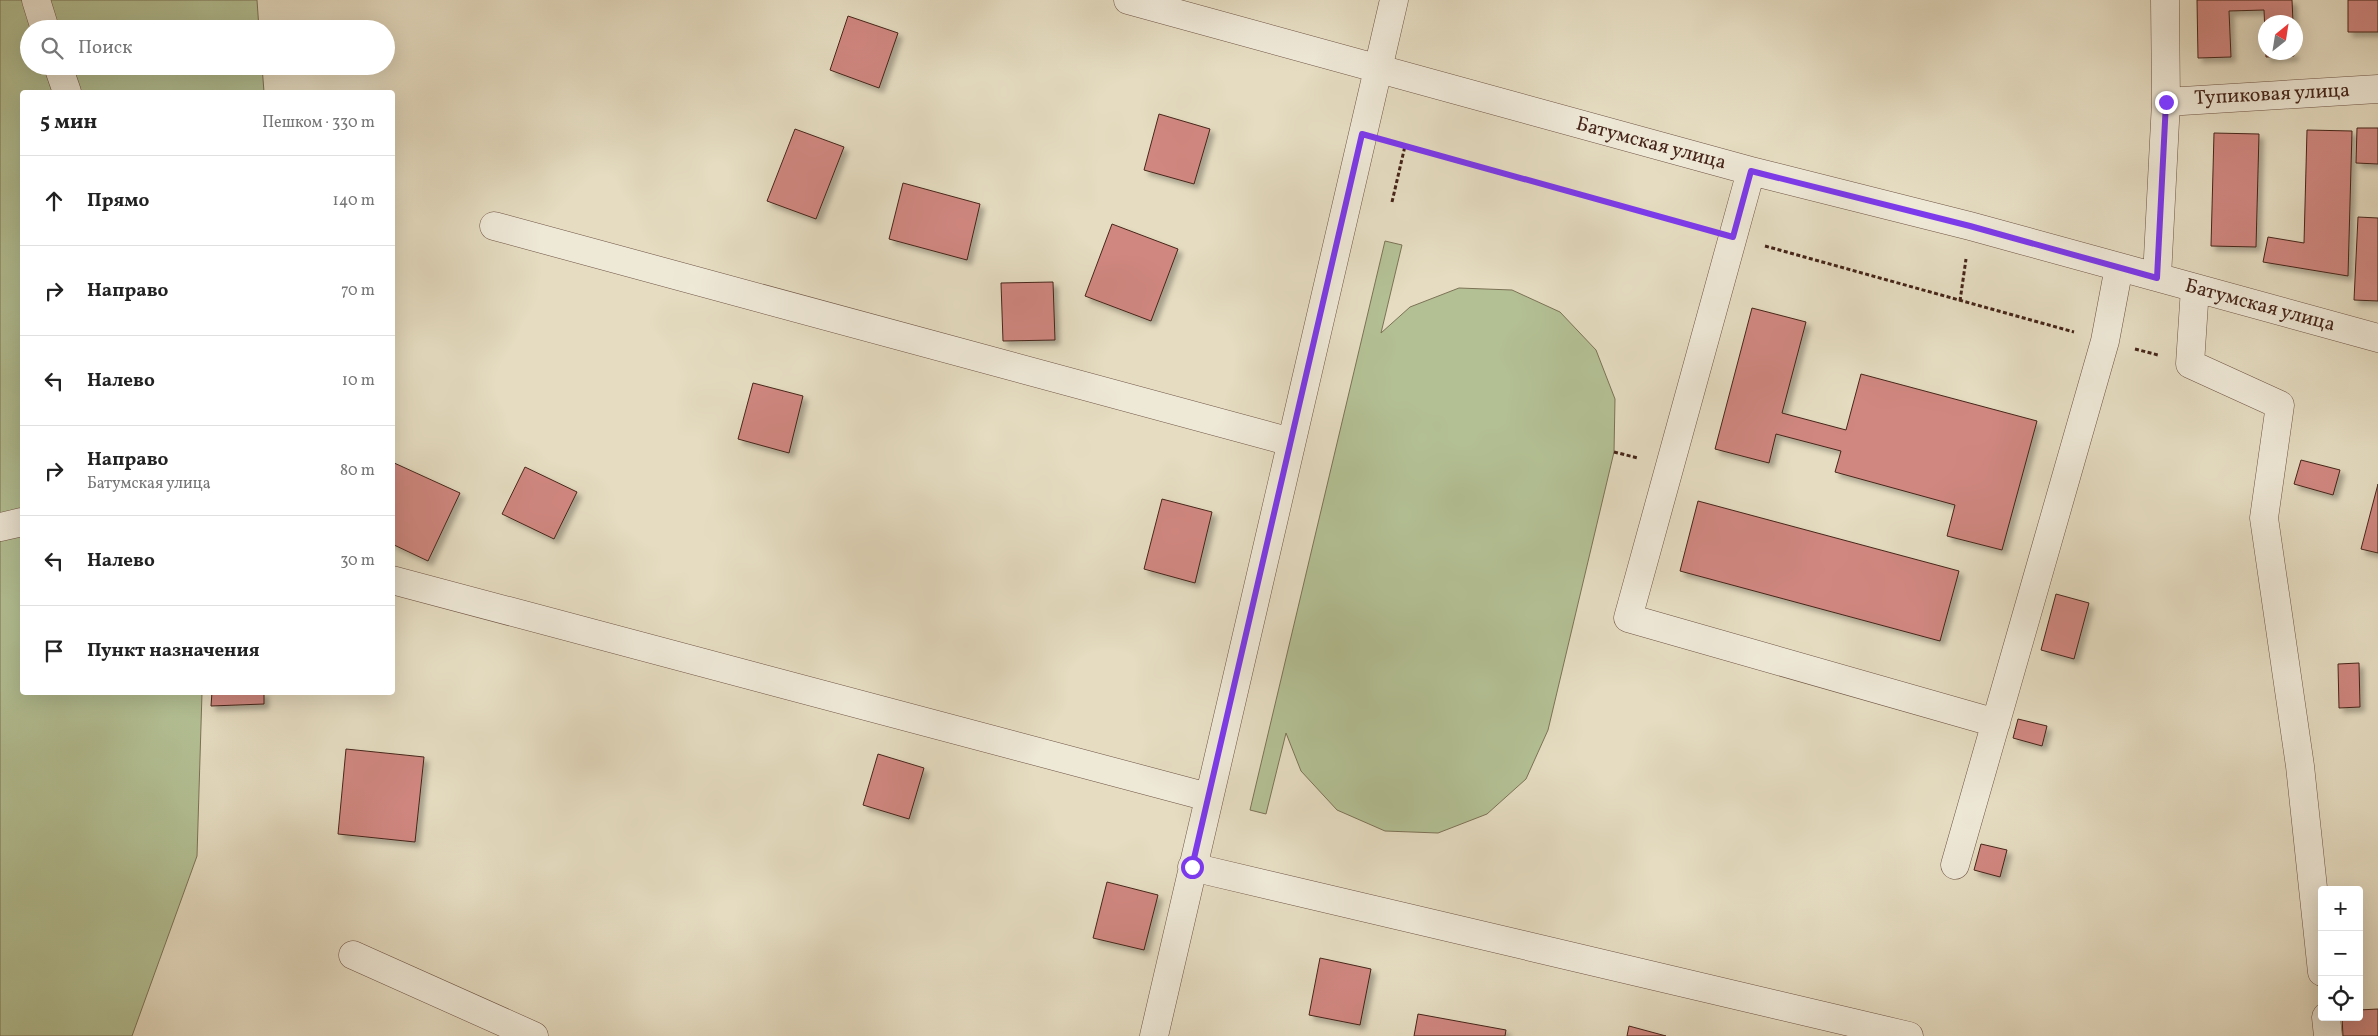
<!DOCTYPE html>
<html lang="ru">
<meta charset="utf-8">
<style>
:root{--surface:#fff;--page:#f6f6f6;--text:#222;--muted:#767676;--line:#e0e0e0}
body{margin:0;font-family:Vollkorn,serif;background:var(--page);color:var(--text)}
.controls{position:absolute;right:15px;bottom:15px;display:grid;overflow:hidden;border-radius:5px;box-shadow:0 5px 20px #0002}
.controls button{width:45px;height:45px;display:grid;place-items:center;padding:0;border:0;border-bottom:1px solid var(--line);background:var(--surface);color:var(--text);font:25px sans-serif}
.compass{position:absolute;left:2258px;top:15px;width:45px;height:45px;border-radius:50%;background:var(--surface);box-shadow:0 5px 20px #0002;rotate:30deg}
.stop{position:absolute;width:15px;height:15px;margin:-11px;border:4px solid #7c3aed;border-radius:50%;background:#fff}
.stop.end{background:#7c3aed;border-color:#fff;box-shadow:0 1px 5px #0008}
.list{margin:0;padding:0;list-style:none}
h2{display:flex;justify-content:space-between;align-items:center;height:65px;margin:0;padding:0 20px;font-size:21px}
h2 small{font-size:16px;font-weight:400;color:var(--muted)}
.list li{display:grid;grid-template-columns:32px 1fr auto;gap:15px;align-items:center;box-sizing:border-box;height:90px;padding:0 20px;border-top:1px solid var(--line)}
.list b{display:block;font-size:19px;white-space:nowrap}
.list p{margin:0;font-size:16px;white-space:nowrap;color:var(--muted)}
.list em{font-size:16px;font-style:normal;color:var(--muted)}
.icon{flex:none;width:28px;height:28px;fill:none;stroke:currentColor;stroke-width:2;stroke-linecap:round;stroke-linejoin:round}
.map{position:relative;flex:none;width:2378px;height:1036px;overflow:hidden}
.search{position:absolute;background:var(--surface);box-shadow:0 5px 20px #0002;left:20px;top:20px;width:375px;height:55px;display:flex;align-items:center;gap:12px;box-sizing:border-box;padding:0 18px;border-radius:28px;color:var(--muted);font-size:19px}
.panel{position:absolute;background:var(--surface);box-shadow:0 5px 20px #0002;left:20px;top:90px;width:375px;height:605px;border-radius:5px}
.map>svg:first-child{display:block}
.green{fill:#b3c094;stroke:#7c7256}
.building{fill:#d08780;stroke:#462519;filter:url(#shadow)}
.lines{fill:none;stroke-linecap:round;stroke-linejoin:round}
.minor-casing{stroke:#6e5343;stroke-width:29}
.path{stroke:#462519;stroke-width:3;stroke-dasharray:4 2.5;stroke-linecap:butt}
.minor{stroke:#eee8d7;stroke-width:28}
.route{stroke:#7c3aed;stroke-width:6}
.labels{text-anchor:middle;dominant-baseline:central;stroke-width:5;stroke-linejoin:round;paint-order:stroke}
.street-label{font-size:20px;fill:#462519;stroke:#eee8d7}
</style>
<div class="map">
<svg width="2378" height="1036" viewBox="0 0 2378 1036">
<defs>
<filter id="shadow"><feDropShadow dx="4.5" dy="4.5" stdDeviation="2.5" flood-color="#0004"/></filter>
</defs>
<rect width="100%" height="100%" fill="#e5dcc1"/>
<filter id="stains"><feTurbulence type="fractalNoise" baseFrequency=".004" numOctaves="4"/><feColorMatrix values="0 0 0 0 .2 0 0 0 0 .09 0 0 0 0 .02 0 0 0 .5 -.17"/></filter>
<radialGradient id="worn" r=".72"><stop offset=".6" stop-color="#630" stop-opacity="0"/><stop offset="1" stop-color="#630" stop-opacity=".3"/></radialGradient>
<path class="green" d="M0,0H257L259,29H29V66H262L264,92H22V692L202,693L197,856L132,1036H0Z
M1385,241L1402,245L1381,333L1410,307L1459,288L1512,290L1560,312L1596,350L1615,399L1614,452L1548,730L1526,779L1487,814L1438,833L1385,831L1337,810L1301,771L1286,733L1266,814L1250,810Z"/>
<path class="building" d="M2197,0H2292L2293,22H2266V52H2293L2294,56L2266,57L2264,10L2229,11L2231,57L2198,58Z
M2348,0H2378V32H2348Z
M848,16L898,33L879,88L830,70Z
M1159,114L1210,129L1194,184L1144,170Z
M2357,128H2378V164L2356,163Z
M795,129L844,147L816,219L767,201Z
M2307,130L2352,131L2348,276L2263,262L2268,237L2304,243Z
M2214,133L2259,134L2256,247L2211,246Z
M903,183L980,204L967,260L889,239Z
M2358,217L2378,218V301L2354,300Z
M1112,224L1178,249L1151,321L1085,296Z
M1053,282L1055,340L1003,341L1001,283Z
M1752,308L1806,322L1782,413L1846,430L1861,374L2037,421L2002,550L1947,536L1955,505L1835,472L1841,451L1776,434L1769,463L1715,449Z
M753,383L803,396L789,453L738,439Z
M2301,460L2340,470L2333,495L2294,484Z
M392,462L460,493L428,561L392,544Z
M525,467L577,492L554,539L502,514Z
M2378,484V553L2361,549Z
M1162,499L1212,512L1195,583L1144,569Z
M1698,501L1959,571L1940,641L1680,571Z
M2056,594L2089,603L2074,659L2041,650Z
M2359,663L2360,707L2339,708L2338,664Z
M212,692H264V704L211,706Z
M2018,719L2047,726L2042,746L2013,738Z
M346,749L424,757L415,842L338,834Z
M878,754L924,768L909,819L863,805Z
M1981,844L2007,850L2000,877L1974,870Z
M1107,882L1158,895L1144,950L1093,938Z
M1320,958L1371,969L1360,1025L1309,1015Z
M2378,1009V1036H2343L2342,1017H2359V1010Z
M1418,1014L1506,1030L1505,1036H1414Z
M1629,1026L1666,1036H1627Z"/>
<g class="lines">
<g class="minor-casing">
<path id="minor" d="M36,0L45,29
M1128,0L1751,171L1970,226L2378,338
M58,66L67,92
M2166,102L2378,89
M1751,171L1628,618L1996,723
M494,226L1291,442
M2157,277L2166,102L2165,0
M2195,288L2190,364L2280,405L2264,518L2300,766L2322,972
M0,527L22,522
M392,580L1208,797
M1955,865L2105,341L2119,267
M1192,867L1909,1036
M353,955L534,1036
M2326,1017L2328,1036
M1154,1036L1394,0"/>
</g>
<path class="path" d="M1394,142L1701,228
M1392,202L1405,146
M1765,246L2074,332
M1960,301L1966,259
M2135,349L2158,355
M1614,452L1638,458"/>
<use href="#minor" class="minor"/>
</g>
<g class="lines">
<path class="route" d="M1192,867L1362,134L1733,237L1751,171L1970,226L2157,278L2166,102"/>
</g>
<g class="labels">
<g class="street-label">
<text transform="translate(2272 95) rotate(-3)">Тупиковая улица</text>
<text transform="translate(1651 144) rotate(15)">Батумская улица</text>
<text transform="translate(2260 306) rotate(15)">Батумская улица</text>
</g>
</g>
<rect width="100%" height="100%" filter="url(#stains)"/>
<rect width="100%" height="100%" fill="url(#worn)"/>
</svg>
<div class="controls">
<button>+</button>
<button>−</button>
<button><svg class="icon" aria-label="locate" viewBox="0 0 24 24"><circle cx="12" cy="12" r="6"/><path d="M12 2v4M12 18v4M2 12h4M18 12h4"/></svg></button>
</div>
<svg class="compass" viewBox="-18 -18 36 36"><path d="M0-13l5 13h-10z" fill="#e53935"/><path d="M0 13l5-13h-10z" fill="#767676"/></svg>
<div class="stop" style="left:1192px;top:867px"></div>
<div class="stop end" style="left:2166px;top:102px"></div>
<div class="search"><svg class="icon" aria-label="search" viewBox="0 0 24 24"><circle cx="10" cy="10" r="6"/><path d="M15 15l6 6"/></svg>Поиск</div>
<section class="panel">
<h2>5 мин<small>Пешком · 330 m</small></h2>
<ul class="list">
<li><svg class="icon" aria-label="ahead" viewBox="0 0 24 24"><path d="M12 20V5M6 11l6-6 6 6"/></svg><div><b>Прямо</b></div><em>140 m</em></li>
<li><svg class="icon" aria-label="right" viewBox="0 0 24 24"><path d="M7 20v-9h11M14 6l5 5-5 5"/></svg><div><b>Направо</b></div><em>70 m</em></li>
<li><svg class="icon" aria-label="left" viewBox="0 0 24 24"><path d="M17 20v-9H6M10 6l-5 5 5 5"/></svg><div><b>Налево</b></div><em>10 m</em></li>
<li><svg class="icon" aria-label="right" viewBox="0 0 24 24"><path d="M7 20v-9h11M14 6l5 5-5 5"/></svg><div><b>Направо</b><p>Батумская улица</p></div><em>80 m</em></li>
<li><svg class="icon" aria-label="left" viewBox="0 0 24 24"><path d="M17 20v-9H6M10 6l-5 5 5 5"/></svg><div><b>Налево</b></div><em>30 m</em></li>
<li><svg class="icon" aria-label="arrive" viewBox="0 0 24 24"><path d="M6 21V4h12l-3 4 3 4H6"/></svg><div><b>Пункт назначения</b></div></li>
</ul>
</section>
</div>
